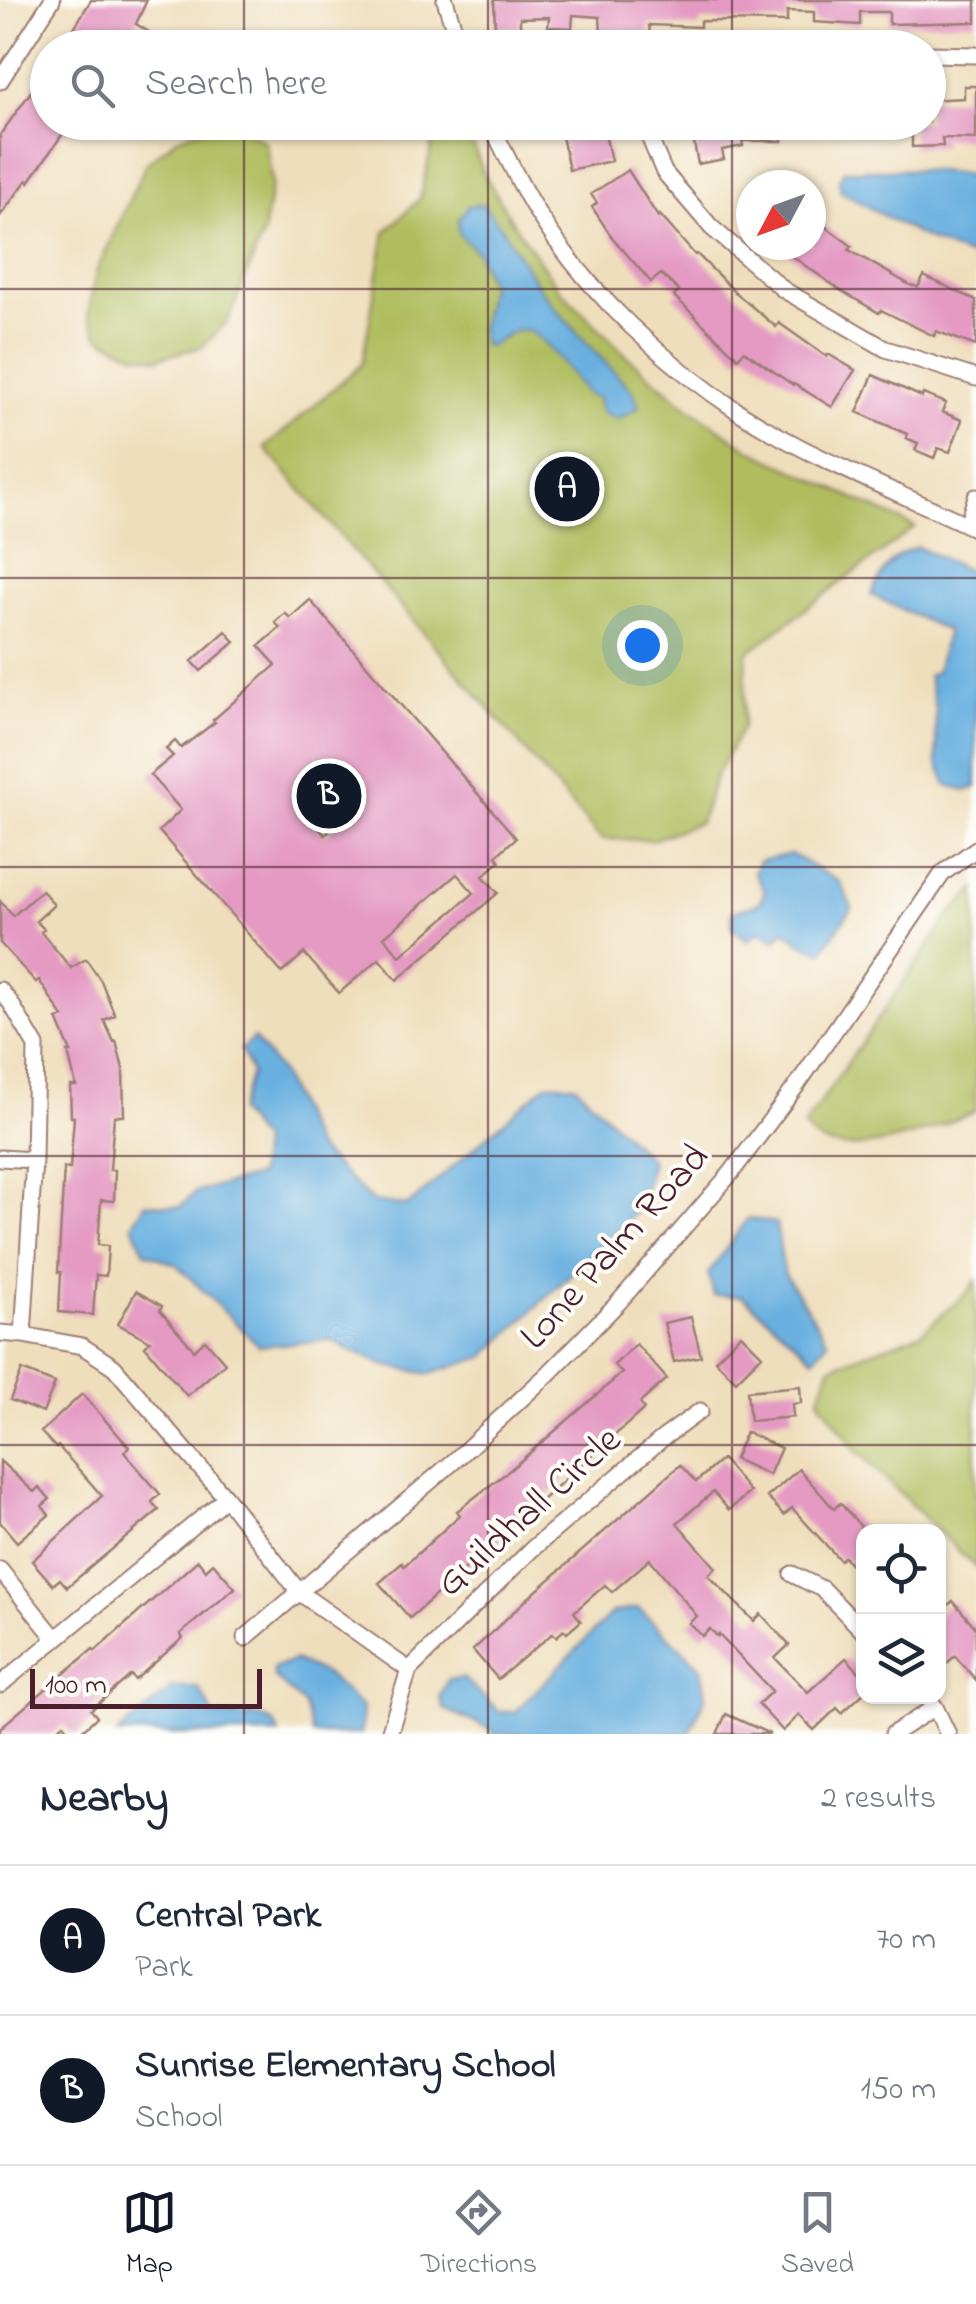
<!DOCTYPE html>
<style>
:root{--surface:#fff;--page:#f6f6f7;--text:#1f2937;--muted:#747a83;--line:#e0e1e3;--accent:#111827}
body{margin:0;font-family:"Indie Flower",sans-serif;background:var(--page);color:var(--text)}
.controls{position:absolute;right:30px;bottom:30px;display:grid;overflow:hidden;border-radius:20px;box-shadow:0 2px 8px #0004}
.controls button{width:90px;height:90px;display:grid;place-items:center;padding:0;border:0;border-bottom:2px solid var(--line);background:var(--surface);color:var(--text);font:50px sans-serif}
.compass{position:absolute;left:736px;top:170px;width:90px;height:90px;border-radius:50%;background:var(--surface);box-shadow:0 2px 8px #0004;rotate:229deg}
.scale{position:absolute;left:30px;bottom:25px;width:232px;box-sizing:border-box;padding-left:10px;border:5px solid #4a1f2b;border-top:0;font-size:28px;line-height:35px;white-space:nowrap;color:#4a1f2b;-webkit-text-stroke:8px #fdfcf7;paint-order:stroke}
.you{position:absolute;left:642px;top:645px;width:35px;height:35px;margin:-25px;border:8px solid #fff;border-radius:50%;background:#1a73e8;box-shadow:0 0 0 15px #1a73e833}
.badge{display:grid;place-items:center;width:65px;height:65px;border-radius:50%;background:var(--accent);color:#fff;font-size:32px;font-weight:700}
.pin{position:absolute;translate:-50% -50%;border:5px solid #fff;box-shadow:0 2px 10px #0006}
.list{margin:0;padding:0;list-style:none}
h2{display:flex;justify-content:space-between;align-items:center;height:130px;margin:0;padding:0 40px;font-size:42px}
h2 small{font-size:32px;font-weight:400;color:var(--muted)}
.list li{display:grid;grid-template-columns:65px 1fr auto;gap:30px;align-items:center;box-sizing:border-box;height:150px;padding:0 40px;border-top:2px solid var(--line)}
.list b{display:block;font-size:38px;white-space:nowrap}
.list p{margin:0;font-size:32px;white-space:nowrap;color:var(--muted)}
.list em{font-size:32px;font-style:normal;color:var(--muted)}
.icon{flex:none;width:55px;height:55px;fill:none;stroke:currentColor;stroke-width:2;stroke-linecap:round;stroke-linejoin:round}
.map{position:relative;flex:none;width:976px;height:1734px;overflow:hidden}
.search{position:absolute;background:var(--surface);box-shadow:0 2px 8px #0004;left:30px;right:30px;top:30px;height:110px;display:flex;align-items:center;gap:25px;box-sizing:border-box;padding:0 35px;border-radius:55px;color:var(--muted);font-size:38px}
.sheet{height:430px;background:var(--surface)}
nav{display:flex;justify-content:space-around;align-items:center;box-sizing:border-box;height:140px;border-top:2px solid var(--line);background:var(--surface);font-size:28px;color:var(--muted)}
nav a{display:grid;justify-items:center;gap:5px}
nav .on{color:var(--accent)}
.map>svg:first-child{display:block}
</style>
<div class="map">
<svg width="976" height="1734" viewBox="0 0 976 1734">
<rect width="100%" height="100%" fill="#fdfcf7"/>
<filter id="ink" filterUnits="userSpaceOnUse"><feTurbulence type="fractalNoise" baseFrequency=".01" numOctaves="2"/><feDisplacementMap in="SourceGraphic" scale="20" xChannelSelector="R" yChannelSelector="G"/><feConvolveMatrix kernelMatrix="1 2 1 2 8 2 1 2 1" color-interpolation-filters="sRGB"/></filter>
<filter id="wash" filterUnits="userSpaceOnUse"><feTurbulence type="fractalNoise" baseFrequency=".0048" numOctaves="4" result="noise"/><feDisplacementMap in="SourceGraphic" scale="40" xChannelSelector="R" yChannelSelector="G"/><feGaussianBlur stdDeviation="2.25" result="paint"/><feColorMatrix in="noise" values="0 0 0 0 0 0 0 0 0 0 0 0 0 0 0 0 0 1.4 0 .05"/><feComposite in="paint" operator="in"/></filter>
<g filter="url(#wash)">
<rect width="100%" height="100%" fill="#efdebc"/>
<path fill="#b0bd5f" stroke="#7d6e45" stroke-width="2.5" d="M217,123L240,126L266,143L272,182L263,234L228,321L202,347L158,358L134,354L99,337L88,315L96,272L146,164L177,138Z
M437,123H464L485,176L513,223L560,290L629,358L689,408L751,450L915,527L747,653L743,727L716,775L700,822L652,840L601,839L265,448L362,364L385,232L420,199Z
M976,889V1111C940,1127 829,1173 804,1126L952,912Z
M976,1280V1568L857,1451L819,1399L830,1367L921,1333L969,1291Z"/>
<path fill="#69b0e0" stroke="#5a6886" stroke-width="2.5" d="M844,170C887,171 934,166 976,177V258C928,245 884,215 841,191L839,180Z
M482,204C506,229 519,259 539,287C567,325 600,357 633,391L639,407L618,419L601,412L598,398L587,394C575,380 542,332 525,330C512,329 499,340 489,347L482,344L480,330L490,284L477,252L459,234L458,220L468,206Z
M917,547L976,574V787L965,791L947,785L937,762L935,707L928,676L936,671L947,631L871,595C882,571 891,555 917,547Z
M791,854L840,882L852,908L822,952L805,945L784,930L776,940L759,931L748,940L732,928V912L759,903L765,891L754,872L759,861Z
M254,1038L280,1072L315,1147L373,1202L408,1206L547,1084H574L651,1160L641,1207L484,1357L430,1374L383,1365L331,1340L259,1346L177,1265L145,1252L132,1224L146,1203L180,1207L196,1192L258,1176L261,1141L238,1112L251,1073L241,1049Z
M748,1218L776,1223L784,1273L828,1341L814,1358L742,1296L714,1295L708,1274Z
M638,1608L701,1667L706,1695L689,1734H494L490,1729L444,1709L440,1696L448,1680L463,1678L500,1712H515L612,1613Z
M294,1660L327,1675L362,1707L361,1734H312L304,1705L274,1677L273,1669Z
M173,1688H199L214,1716H259L274,1723L279,1734H117Z"/>
<g id="blocks">
<path fill="#e49ac3" fill-rule="evenodd" d="M91,0H147L136,24L149,32L140,48H62L76,29L74,28Z
M494,0H976V22L889,24V12H860V25L814,22V12L787,11V22L700,21V27L649,25L650,34L601,35L600,17L573,15L572,28L548,27L549,17L520,18V28H495Z
M48,68V122H71L29,182L27,180L0,216V135Z
M964,86H976V139L942,138L943,146L912,147V122H928V100L964,98Z
M559,122H631V128L605,134L611,161L569,170Z
M690,122H782V141H742L743,146L722,150L724,159L698,164Z
M628,170L658,217L660,215L695,255L697,254L736,293L776,327L779,323L827,357L828,354L855,370L832,407L794,384L793,385L744,351L738,358L674,296L679,291L661,274L651,282L611,236L592,207L597,203L591,194Z
M811,216L852,246L849,250L910,285L918,287L924,276L976,300V346L936,331L934,336L881,310L879,313L840,290L776,245H811Z
M873,375L922,397L923,394L946,403L942,412L962,420L950,452L938,448L934,458L915,450L918,443L906,438L907,434L857,412Z
M310,600L516,838L496,856L500,861L483,876L498,893L397,980L379,959L339,993L304,953L282,973L159,831L181,810L150,775L173,756L166,749L175,741L181,748L215,722L213,720L276,665L259,646L280,628L275,622L285,613L290,618ZM343,777L364,801L325,835L304,811ZM457,874L474,893L400,956L384,937Z
M226,631L235,642L201,671L192,661Z
M42,890L54,905L36,921L44,929L41,932L71,968L86,959L101,981L115,1015L104,1020L114,1042L116,1041L123,1069L124,1116H114L110,1170H115L114,1201L101,1200L98,1245L108,1246L106,1276L96,1275L93,1315L59,1312L61,1272H58L64,1168L70,1169L74,1117H71L70,1086H76L68,1052H71L57,1019L63,1017L39,980L36,982L0,943V901L13,916Z
M136,1291L162,1306L160,1310L194,1350L205,1340L225,1363L187,1396L145,1346L150,1341L118,1324Z
M691,1317L701,1356L674,1362L664,1323Z
M741,1334L762,1355L736,1381L715,1360Z
M636,1344L667,1379L640,1403L644,1409L410,1618L379,1583L402,1563L404,1566L460,1515L457,1511L510,1470L622,1373L614,1365Z
M22,1370L55,1383L43,1413L10,1400Z
M800,1386L801,1403L792,1404L793,1417L750,1421L747,1391Z
M82,1394L129,1447L124,1452L160,1494L152,1502L159,1510L67,1587L60,1579L53,1585L32,1561L102,1496L58,1446L56,1448L41,1432Z
M746,1432L781,1448L769,1475L734,1459Z
M722,1459L750,1492L729,1510L713,1492L677,1523L716,1568L708,1575L754,1621L761,1614L789,1645L775,1658L808,1692L846,1658L864,1677V1693L842,1713L837,1708L814,1730L799,1715L783,1731L758,1704L772,1691L719,1635L718,1637L710,1629L702,1636L689,1623L697,1616L650,1559L612,1592L605,1585L574,1612L581,1621L567,1633L564,1630L556,1637L553,1633L498,1679L473,1650L525,1601L680,1465L696,1482Z
M0,1461L34,1492L39,1487L50,1499L42,1506L49,1515L17,1542L0,1522Z
M799,1469L834,1509L840,1503L864,1530V1578L844,1557L840,1560L792,1508L784,1515L767,1497Z
M198,1560L206,1570L213,1563L235,1588L180,1634L183,1638L135,1680L131,1675L91,1710L97,1717L78,1734H73L64,1724L52,1734H0V1728L93,1649L95,1651Z
M953,1601L976,1628V1680L955,1656L946,1664L938,1655V1613Z
M726,1714L770,1734H717Z"/>
</g>
</g>
<g filter="url(#ink)">
<use href="#blocks" fill-opacity="0" stroke="#9c7e74" stroke-width="2.5"/>
<g fill="none" stroke-linecap="round" stroke-linejoin="round">
<defs>
<path id="street" d="M445,0L460,48
M928,54L976,55
M0,81L52,0
M490,122C505,154 521,187 540,217C591,296 664,363 742,414C814,460 899,492 976,529
M650,122V139L664,172L711,227L784,290L886,349L976,378
M967,525L976,497
M0,990L10,1002L36,1046L34,1160L23,1335
M0,1158L34,1160
M0,1333L23,1335L82,1346L114,1367L226,1498L300,1593L409,1670
M0,1570L55,1638
M792,1574L822,1589L864,1632
M245,1638L453,1462L547,1375L618,1303L731,1173L797,1085L943,873L976,849
M0,1685L226,1498
M926,1696L935,1707L948,1734
M389,1734L409,1670L532,1549L663,1438L700,1411
M893,1734L935,1707"/>
</defs>
<use href="#street" stroke="#9c7e74" stroke-width="19"/>
<use href="#street" stroke="#fff" stroke-width="15"/>
</g>
</g>
<path fill="none" stroke="#4a1f2b" stroke-width="2.5" stroke-opacity="0.55" d="M244,0V48M488,0V48M732,0V48M244,122V1734M488,122V1734M732,122V1734M0,289H976M0,578H976M0,867H976M0,1156H976M0,1445H976"/>
<g text-anchor="middle" dominant-baseline="central" stroke-width="8" stroke-linejoin="round" paint-order="stroke">
<g font-size="40" fill="#4a1f2b" stroke="#fdfcf7">
<text transform="translate(616 1248) rotate(-48)">Lone Palm Road</text>
<text transform="translate(530 1513) rotate(-42)">Guildhall Circle</text>
</g>
</g>
</svg>
<div class="controls">
<button><svg class="icon" aria-label="locate" viewBox="0 0 24 24"><circle cx="12" cy="12" r="6"/><path d="M12 2v4M12 18v4M2 12h4M18 12h4"/></svg></button>
<button><svg class="icon" aria-label="layers" viewBox="0 0 24 24"><path d="M12 4l9 5-9 5-9-5zM3 14l9 5 9-5"/></svg></button>
</div>
<svg class="compass" viewBox="-18 -18 36 36"><path d="M0-13l5 13h-10z" fill="#e53935"/><path d="M0 13l5-13h-10z" fill="#747a83"/></svg>
<div class="scale">100 m</div>
<div class="you"></div>
<div class="pin badge" style="left:567px;top:489px">A</div>
<div class="pin badge" style="left:329px;top:796px">B</div>
<div class="search"><svg class="icon" aria-label="search" viewBox="0 0 24 24"><circle cx="10" cy="10" r="6"/><path d="M15 15l6 6"/></svg>Search here</div>
</div>
<section class="sheet">
<h2>Nearby<small>2 results</small></h2>
<ul class="list">
<li><span class="badge">A</span><div><b>Central Park</b><p>Park</p></div><em>70 m</em></li>
<li><span class="badge">B</span><div><b>Sunrise Elementary School</b><p>School</p></div><em>150 m</em></li>
</ul>
</section>
<nav>
<a class="on"><svg class="icon" aria-label="map" viewBox="0 0 24 24"><path d="M3 6l6-2 6 2 6-2v14l-6 2-6-2-6 2zM9 4v14M15 6v14"/></svg>Map</a>
<a><svg class="icon" aria-label="directions" viewBox="0 0 24 24"><path d="M12 3l9 9-9 9-9-9zM9 14v-3h6M13 9l2 2-2 2"/></svg>Directions</a>
<a><svg class="icon" aria-label="saved" viewBox="0 0 24 24"><path d="M7 4h10v16l-5-4-5 4z"/></svg>Saved</a>
</nav>
